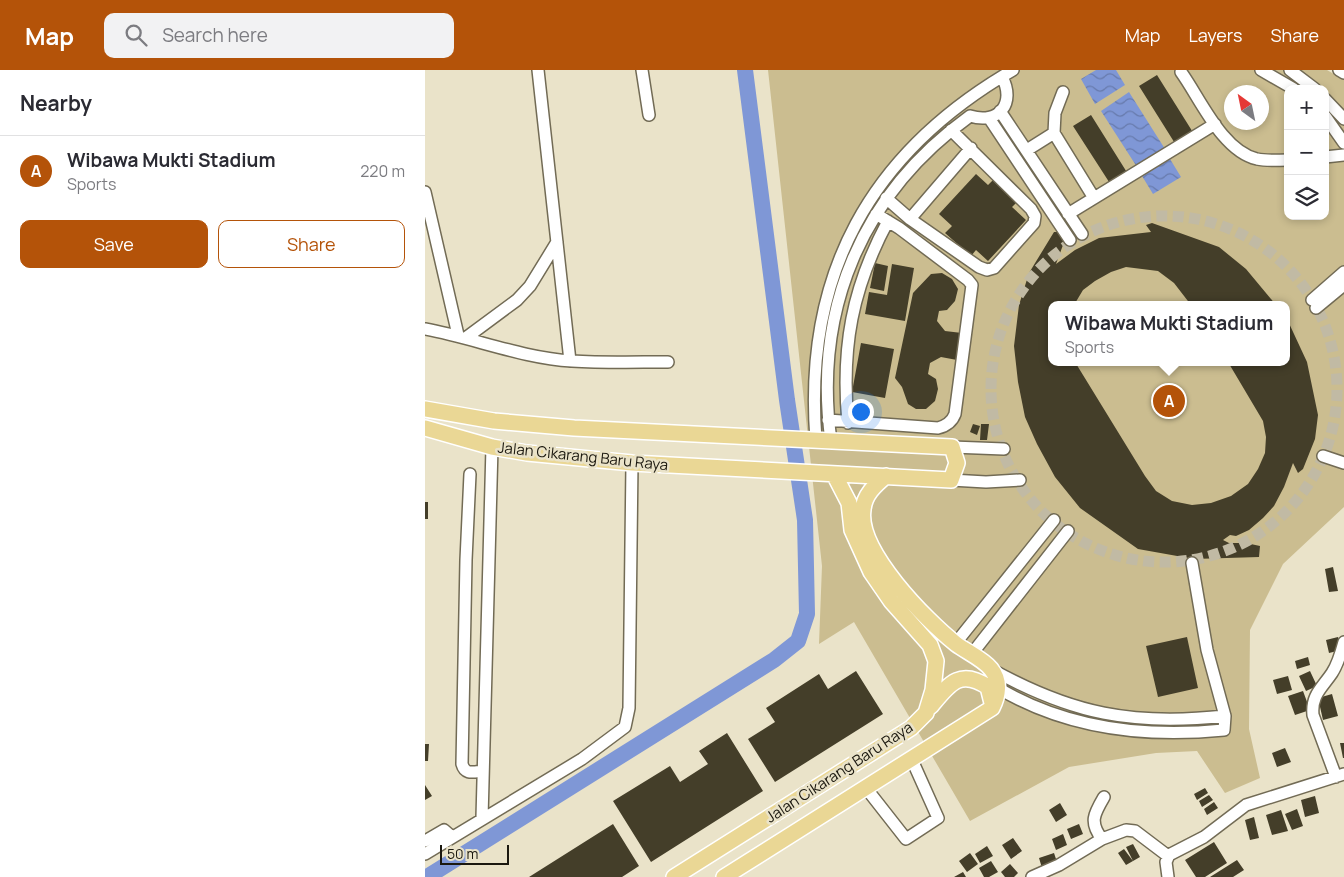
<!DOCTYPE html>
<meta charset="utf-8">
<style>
:root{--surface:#fff;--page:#f2f2f3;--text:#2b2b33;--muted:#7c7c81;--line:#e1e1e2;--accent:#b45309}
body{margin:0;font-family:Manrope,sans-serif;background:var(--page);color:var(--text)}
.controls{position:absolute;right:15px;top:15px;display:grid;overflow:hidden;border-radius:10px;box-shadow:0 2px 8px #0003}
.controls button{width:45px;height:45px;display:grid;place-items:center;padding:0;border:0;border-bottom:1px solid var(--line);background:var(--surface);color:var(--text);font:25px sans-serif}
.compass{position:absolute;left:799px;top:15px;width:45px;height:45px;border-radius:50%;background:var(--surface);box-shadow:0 2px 8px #0003;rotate:327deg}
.scale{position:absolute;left:15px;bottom:12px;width:69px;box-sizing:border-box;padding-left:5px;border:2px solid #1b180f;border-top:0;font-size:14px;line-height:18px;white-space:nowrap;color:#1b180f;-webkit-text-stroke:4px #eae3c9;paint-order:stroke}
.you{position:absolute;left:435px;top:341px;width:18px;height:18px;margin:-12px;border:4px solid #fff;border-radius:50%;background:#1a73e8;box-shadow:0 0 0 8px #1a73e833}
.badge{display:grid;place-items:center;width:32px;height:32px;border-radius:50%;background:var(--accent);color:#fff;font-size:16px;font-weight:700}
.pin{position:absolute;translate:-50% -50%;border:2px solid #fff;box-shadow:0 1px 5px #0006}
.popup{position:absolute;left:623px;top:231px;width:242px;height:65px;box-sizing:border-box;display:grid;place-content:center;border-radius:10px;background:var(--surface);filter:drop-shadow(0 1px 4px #0005);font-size:16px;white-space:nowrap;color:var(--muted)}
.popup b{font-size:19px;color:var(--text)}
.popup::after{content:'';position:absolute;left:50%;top:100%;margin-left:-10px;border:10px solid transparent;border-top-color:var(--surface)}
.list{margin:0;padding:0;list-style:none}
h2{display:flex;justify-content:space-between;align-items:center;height:65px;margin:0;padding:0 20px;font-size:21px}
h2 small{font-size:16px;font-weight:400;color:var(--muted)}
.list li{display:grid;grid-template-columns:32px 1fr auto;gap:15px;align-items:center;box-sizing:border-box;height:70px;padding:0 20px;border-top:1px solid var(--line)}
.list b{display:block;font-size:19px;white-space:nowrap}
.list p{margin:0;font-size:16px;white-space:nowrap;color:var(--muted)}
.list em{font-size:16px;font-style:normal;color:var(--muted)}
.actions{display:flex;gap:10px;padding:15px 20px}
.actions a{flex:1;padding:11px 0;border:1px solid var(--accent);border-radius:10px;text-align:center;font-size:18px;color:var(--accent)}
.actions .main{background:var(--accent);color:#fff}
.icon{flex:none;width:28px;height:28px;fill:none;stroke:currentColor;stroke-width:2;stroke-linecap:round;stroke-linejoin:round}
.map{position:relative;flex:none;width:919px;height:807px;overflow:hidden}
header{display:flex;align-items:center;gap:30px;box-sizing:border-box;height:70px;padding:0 25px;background:var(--accent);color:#fff}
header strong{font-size:24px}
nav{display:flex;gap:28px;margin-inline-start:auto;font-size:18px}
.search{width:350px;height:45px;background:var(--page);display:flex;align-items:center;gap:12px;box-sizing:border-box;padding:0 18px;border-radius:10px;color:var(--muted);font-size:19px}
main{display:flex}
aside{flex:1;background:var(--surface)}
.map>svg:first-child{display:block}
</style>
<header>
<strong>Map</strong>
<div class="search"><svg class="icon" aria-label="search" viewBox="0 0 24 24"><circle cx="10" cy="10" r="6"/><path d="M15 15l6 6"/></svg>Search here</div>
<nav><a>Map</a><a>Layers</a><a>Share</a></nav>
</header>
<main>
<aside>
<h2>Nearby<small></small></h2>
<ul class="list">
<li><span class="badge">A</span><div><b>Wibawa Mukti Stadium</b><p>Sports</p></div><em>220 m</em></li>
</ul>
<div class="actions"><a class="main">Save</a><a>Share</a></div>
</aside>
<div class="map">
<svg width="919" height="807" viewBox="0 0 919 807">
<defs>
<pattern id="water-waves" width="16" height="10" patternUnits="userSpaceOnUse" patternTransform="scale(1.25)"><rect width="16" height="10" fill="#7f97d6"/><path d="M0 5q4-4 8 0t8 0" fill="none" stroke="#677aac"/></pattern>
</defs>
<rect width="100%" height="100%" fill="#eae3c9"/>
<path fill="#cbbd90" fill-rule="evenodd" d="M343,0H902L919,10V437L858,494L825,560L824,659L835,708L800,723L772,681L731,683L644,697L545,751L429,552L394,574L397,496ZM863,19H900V146H863ZM806,22H836V52H806ZM626,235H862V292H626Z"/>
<path fill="url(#water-waves)" d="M671,0H691L700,15L670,34L656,9Z
M704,22L740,79L712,97L676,41Z
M745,89L756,107L728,124L717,106Z"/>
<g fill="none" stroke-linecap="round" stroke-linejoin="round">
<path stroke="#7f97d6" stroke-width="16" d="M2,807L349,590L373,571L382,544L380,450L362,330L320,0"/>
</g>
<path fill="#443e29" d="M732,5L769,64L751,75L714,16Z
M666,45L703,104L686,115L648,56Z
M551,104L563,115L568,110L592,132L587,137L601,150L563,191L551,180L546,186L520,163L527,156L514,144Z
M727,153L794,177L821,199L851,235H766L749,213L733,201L701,197L686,202L670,211L658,220L649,235H626V292H650L720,406L731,421L747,431L767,435L786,433L806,426L823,414L833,399L840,383L841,367L838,351L803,292H862V249L882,292L893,345L890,369L878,399L873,403L868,393L859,417L849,436L838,448L824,460L811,466L805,465L798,470L804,473H821L835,476L834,487L769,489L713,479L655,438L630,407L612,374L600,347L593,312L589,276L594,235L604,203L629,162H639L638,175L631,194L650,180L674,168L726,162L721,155Z
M450,193L463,196L459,221L445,218Z
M467,194L489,198L480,251L440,244L444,222L462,225Z
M517,203L527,209L533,219L530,231L522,240L514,241L512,251L520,261L537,263L532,290L516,287L505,293L503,304L511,309L513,319L510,331L501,339H491L483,334L477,317L470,308L488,223L506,204Z
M436,273L469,279L460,328L427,322Z
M548,354L555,356L552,365L545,362Z
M556,354H564L562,370H555Z
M0,432H3V449H0Z
M908,497L913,521L904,522L900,499Z
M762,567L773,618L733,627L721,576Z
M913,567L916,580L904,583L901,570Z
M883,587L885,595L872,599L870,591Z
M431,601L458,644L350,712L323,669L350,652L341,638L394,604L403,619Z
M885,601L892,616L881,621L874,606Z
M863,606L867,620L852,624L848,610Z
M878,621L885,640L870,645L863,626Z
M907,624L913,646L898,650L893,628Z
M302,663L338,721L226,792L188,731L245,696L255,712L283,694L274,681Z
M915,673H919V688H918Z
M0,674H4L3,691H0Z
M860,678L866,692L852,697L847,683Z
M0,715L7,726L0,730Z
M780,718L783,723L772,730L769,724Z
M784,725L788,730L777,737L774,731Z
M890,726L894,743L880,747L876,730Z
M789,732L793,738L782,745L779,739Z
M635,733L642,745L631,752L624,740Z
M872,739L878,756L867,760L860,744Z
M856,740L863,761L847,765L841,745Z
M829,747L834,768L825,770L820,750Z
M188,754L214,796L197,807H104Z
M654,754L658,764L646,769L642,759Z
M638,764L642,775L631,780L627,769Z
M588,768L597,781L586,789L577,775Z
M789,772L802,793L780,807H771L760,790Z
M708,774L715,787L708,791L701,777Z
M562,776L568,786L555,793L550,784Z
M699,779L708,791L701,795L693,783Z
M545,783L553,794L542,802L534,791Z
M629,783L632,792L617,798L614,788Z
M812,790L819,800L808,807H785Z
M566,791L573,802L564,807H559L554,798Z
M585,794L593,803L589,807H580L576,802Z
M538,802L541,807H529Z"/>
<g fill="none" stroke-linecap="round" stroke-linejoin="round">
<path stroke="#c1baa4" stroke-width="11" stroke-dasharray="11 5.5" stroke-linecap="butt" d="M566 319a173 173 0 1 1 346 0a173 173 0 1 1-346 0Z"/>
<defs>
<path id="minor" d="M113,0L145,291
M217,0L224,45
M836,0L869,19
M865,0L890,19
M914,0L919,3
M756,2C775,28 797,81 832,89C842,91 852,90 863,90
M638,22L630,43L629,63L669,128
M900,29L919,49
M575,41L657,164
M545,46C574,55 591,33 577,7
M900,46L919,73
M564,48L645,170
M602,80L629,63
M900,87L919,85
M0,122L33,265
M461,128L485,149L554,197L562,200L569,198L609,153L610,146L606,139L526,60
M643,144L790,54
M485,149L546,78
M887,230L919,202
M891,238L919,215
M0,259C49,268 97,288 147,291C178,293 211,292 243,292
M42,267L92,230L105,216L132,172
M403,350L513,358C521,356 527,352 530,344L547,215L543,210L474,158L451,144
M423,353C416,278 427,218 463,151
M391,370C378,204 445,83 588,0
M406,371C388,239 437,124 545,46
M527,377L579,379
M898,386L919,393
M45,404L41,490L37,694C40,705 48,702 58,701
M526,410L561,412L595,410
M530,574L629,450
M546,585L643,461
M566,599C647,644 708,656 800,646
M573,618C642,659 720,668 799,660L800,646L782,580L767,493
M911,707L888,645C886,625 897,618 907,603C913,594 916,583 919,572
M441,718L481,769L513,748L487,690
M57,748L67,377
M677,769C664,752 669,744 679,727
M0,771L19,760L27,767
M0,784L157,689L200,657L204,638L207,393
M607,807L634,795L677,769L701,760L710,761L743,786
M743,807L741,792L744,785L779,767L821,735L919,704"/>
<path id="major" d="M0,339L69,351L149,358L527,377L532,393L526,410L207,393L102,383L67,377L0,358
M506,636C524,614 535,598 563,617L567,633
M249,807L486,658L501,643L508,620L511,591L505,575L466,531L446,502L427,460L424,433L409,404
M299,807L567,638C573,626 576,611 566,599C558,589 542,582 531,574C501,550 432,481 438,440C439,425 450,415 461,406"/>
</defs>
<use href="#minor" stroke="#726b55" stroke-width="14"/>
<use href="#major" stroke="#fff" stroke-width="18"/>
<use href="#minor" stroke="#fff" stroke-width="11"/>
<use href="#major" stroke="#ead795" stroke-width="15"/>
</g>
<g text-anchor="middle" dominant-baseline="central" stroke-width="5" stroke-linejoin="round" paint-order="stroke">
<g font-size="15" fill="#1b180f" stroke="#eae3c9">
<text transform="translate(158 386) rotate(6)">Jalan Cikarang Baru Raya</text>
<text transform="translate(414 702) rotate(-33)">Jalan Cikarang Baru Raya</text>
</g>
</g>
</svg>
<div class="controls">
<button>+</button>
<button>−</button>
<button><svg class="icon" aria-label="layers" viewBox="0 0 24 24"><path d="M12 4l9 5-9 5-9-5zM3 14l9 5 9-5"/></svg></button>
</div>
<svg class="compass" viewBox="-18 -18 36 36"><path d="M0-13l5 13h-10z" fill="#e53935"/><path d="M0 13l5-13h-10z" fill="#7c7c81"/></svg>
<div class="scale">50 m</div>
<div class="you"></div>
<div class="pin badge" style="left:744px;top:331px">A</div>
<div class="popup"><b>Wibawa Mukti Stadium</b>Sports</div>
</div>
</main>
